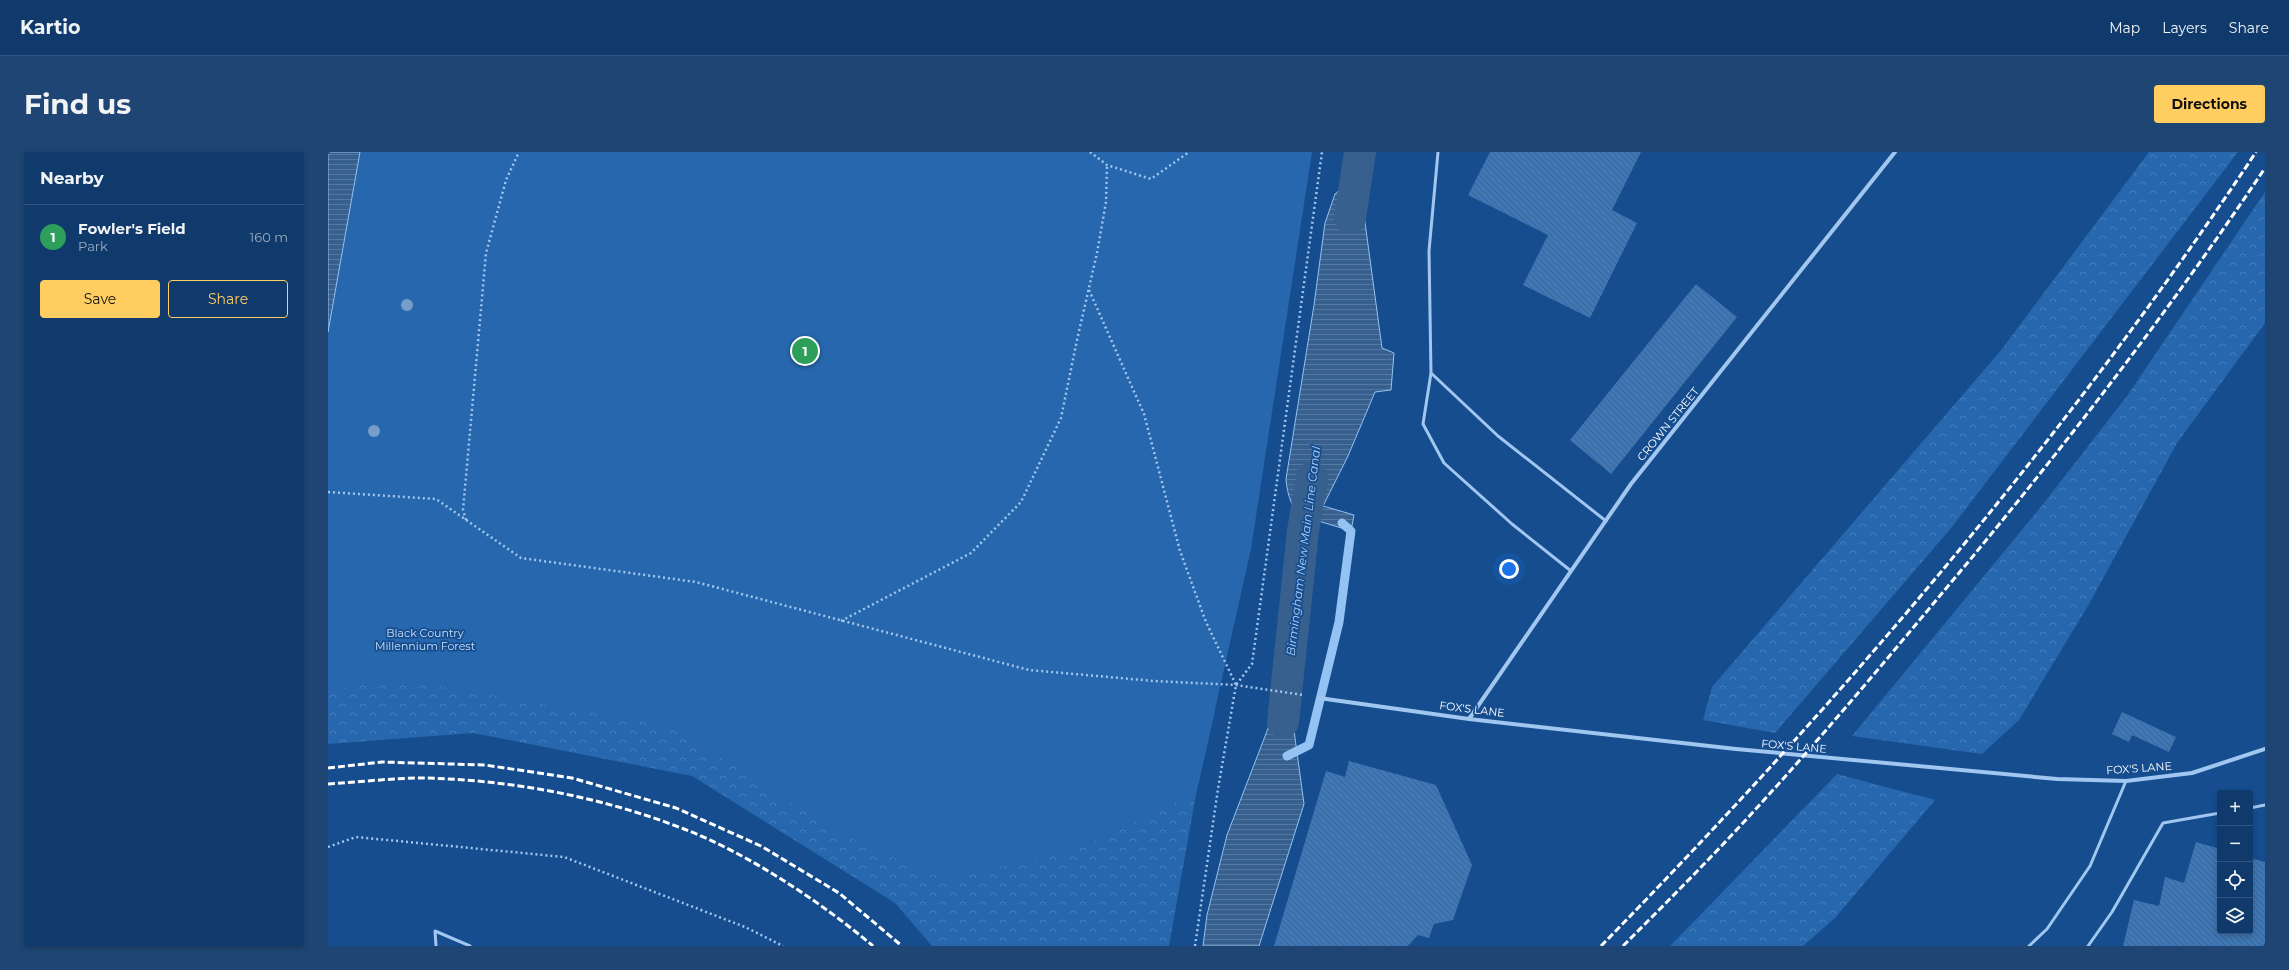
<!DOCTYPE html>
<meta charset="utf-8">
<style>
:root{--surface:#103a6b;--page:#1e4573;--text:#f1f3f6;--muted:#9cadc1;--line:#30547e;--accent:#ffcd60}
body{margin:0;font-family:Montserrat,sans-serif;background:var(--page);color:var(--text)}
.controls{position:absolute;right:12px;bottom:12px;display:grid;overflow:hidden;border-radius:4px;box-shadow:0 2px 6px #0003}
.controls button{width:36px;height:36px;display:grid;place-items:center;padding:0;border:0;border-bottom:1px solid var(--line);background:var(--surface);color:var(--text);font:20px sans-serif}
.you{position:absolute;left:1181px;top:417px;width:14px;height:14px;margin:-10px;border:3px solid #fff;border-radius:50%;background:#1a73e8;box-shadow:0 0 0 6px #1a73e833}
.badge{display:grid;place-items:center;width:26px;height:26px;border-radius:50%;background:var(--accent);color:#fff;font-size:13px;font-weight:700}
.pin{position:absolute;translate:-50% -50%;border:2px solid #fff;box-shadow:0 1px 4px #0006}
.list{margin:0;padding:0;list-style:none}
h2{display:flex;justify-content:space-between;align-items:center;height:52px;margin:0;padding:0 16px;font-size:17px}
h2 small{font-size:13px;font-weight:400;color:var(--muted)}
.list li{display:grid;grid-template-columns:26px 1fr auto;gap:12px;align-items:center;box-sizing:border-box;height:64px;padding:0 16px;border-top:1px solid var(--line)}
.list b{display:block;font-size:15px;white-space:nowrap}
.list p{margin:0;font-size:13px;white-space:nowrap;color:var(--muted)}
.list em{font-size:13px;font-style:normal;color:var(--muted)}
.actions{display:flex;gap:8px;padding:12px 16px}
.actions a{flex:1;padding:9px 0;border:1px solid var(--accent);border-radius:4px;text-align:center;font-size:14px;color:var(--accent)}
.actions .main{background:var(--accent);color:#111}
.icon{flex:none;width:22px;height:22px;fill:none;stroke:currentColor;stroke-width:2;stroke-linecap:round;stroke-linejoin:round}
.map{position:relative;flex:none;width:1937px;height:794px;overflow:hidden;border-radius:4px}
header{display:flex;align-items:center;gap:24px;box-sizing:border-box;height:56px;padding:0 20px;background:var(--surface);border-bottom:1px solid var(--line)}
header strong{font-size:19px}
nav{display:flex;gap:22px;margin-inline-start:auto;font-size:14px}
.intro{display:flex;align-items:center;justify-content:space-between;box-sizing:border-box;height:96px;padding:0 24px}
h1{margin:0;font-size:28px}
.button{padding:10px 18px;border-radius:4px;background:var(--accent);color:#111;font-size:14px;font-weight:700}
main{display:flex;gap:24px;padding:0 24px}
aside{flex:1;background:var(--surface);border-radius:4px;box-shadow:0 2px 6px #0003}
.map>svg:first-child{display:block}
</style>
<header>
<strong>Kartio</strong>
<nav><a>Map</a><a>Layers</a><a>Share</a></nav>
</header>
<div class="intro"><h1>Find us</h1><a class="button">Directions</a></div>
<main>
<aside>
<h2>Nearby<small></small></h2>
<ul class="list">
<li><span class="badge" style="background:#2e9e5b">1</span><div><b>Fowler's Field</b><p>Park</p></div><em>160 m</em></li>
</ul>
<div class="actions"><a class="main">Save</a><a>Share</a></div>
</aside>
<div class="map">
<svg width="1937" height="794" viewBox="0 0 1937 794">
<defs>
<pattern id="forest-crowns" width="20" height="18" patternUnits="userSpaceOnUse"><rect width="20" height="18" fill="#2767ad"/><path d="M2 6a3 3 0 1 1 6 0M12 15a3 3 0 1 1 6 0" fill="none" stroke="#477eb9"/></pattern>
<pattern id="water-rules" width="6" height="5" patternUnits="userSpaceOnUse"><rect width="6" height="5" fill="#37608f"/><path d="M0 2.5h6" fill="none" stroke="#5578a0"/></pattern>
<pattern id="building-back-hatch" width="6" height="6" patternUnits="userSpaceOnUse"><rect width="6" height="6" fill="#3d77b7"/><path d="M-1 5l2 2M0 0l6 6M5-1l2 2" fill="none" stroke="#446282"/></pattern>
</defs>
<rect width="100%" height="100%" fill="#154d8f"/>
<path fill="url(#forest-crowns)" d="M1821,0H1910L1624,375L1447,581L1375,568L1384,535L1674,197Z
M1937,40V171L1849,291L1761,452L1691,568L1654,602L1524,584L1712,356L1799,244Z
M0,363L887,559L868,642L841,794H604L567,751L364,624L145,581L0,592Z
M1509,622L1607,648L1507,766L1475,794H1342Z"/>
<path fill="#2767ad" d="M0,0H984L923,397L868,642L749,697L617,728L506,679L345,575L70,527L0,538Z"/>
<path fill="url(#water-rules)" stroke="#93c2f3" d="M0,0H32L0,180Z
M1028,24L1036,63L1054,196L1066,201L1063,238L1047,240L1020,304L995,354L1026,363L1023,379L984,367L977,369C964,359 959,342 958,327L986,153L997,71L1007,42Z
M959,527L976,652L931,794H875L879,763L899,683Z"/>
<path fill="#154d8f" d="M957,526H961L964,550L949,546Z"/>
<g fill="none" stroke-linecap="round" stroke-linejoin="round">
<path stroke="#93c2f3" stroke-width="9" d="M959,604L981,593L1011,470L1023,379L1014,371"/>
<path stroke="#37608f" stroke-width="32" d="M1022,66L1032,0
M955,570L975,379L984,326"/>
</g>
<path fill="url(#building-back-hatch)" d="M1162,0H1313L1284,58L1309,71L1262,166L1195,133L1220,83L1140,43Z
M1368,132L1409,165L1283,322L1242,288Z
M1794,560L1848,585L1841,600L1804,583L1801,590L1784,582Z
M1021,609L1108,633L1144,713L1125,768L1106,772L1101,786L1090,783L1080,794H946L998,619L1017,625Z
M1868,690L1892,697V779H1922V706L1937,710V794H1795L1806,748L1831,754L1837,725L1856,731Z"/>
<g fill="none" stroke-linecap="round" stroke-linejoin="round">
<path stroke="#a1c6f0" stroke-width="2.5" stroke-dasharray="2 3" stroke-linecap="butt" d="M762,0L779,13L823,27L861,0
M761,138L816,262L852,399L878,470L908,533
M0,340L108,347L193,406L368,430L701,518L826,529L908,533L975,543
M138,368L135,358L158,101L178,28L191,0
M513,469L643,401L693,350L733,266L749,188L769,101L778,50L779,13
M0,695L28,685L236,705L417,775L455,794
M867,794L890,637L908,533L924,512L994,0"/>
<path stroke="#a1c6f0" stroke-width="3" d="M1110,0L1101,99L1103,221L1095,272L1116,311L1184,372L1243,419
M1103,221L1170,284L1278,369
M1922,656L1937,653
M108,794L107,779L142,794
M1701,794L1719,777L1762,714L1798,629
M1760,794L1784,760L1835,671L1892,661"/>
<path stroke="#a1c6f0" stroke-width="4" d="M991,546L1141,567L1408,597L1729,627L1798,629L1864,621L1937,597
M1141,567L1303,332L1567,0"/>
<path stroke="#fff" stroke-width="3" stroke-dasharray="7 3" stroke-linecap="butt" d="M0,616L54,610L157,613L244,626L348,656L433,694L511,741L574,794
M0,632C32,630 65,626 96,626C184,628 274,645 356,677C419,701 493,750 545,794
M1273,794C1513,549 1738,286 1928,0
M1295,794C1343,746 1391,698 1436,648C1507,570 1574,489 1641,409C1746,282 1846,152 1937,16"/>
</g>
<g fill="#779eca">
<circle cx="79" cy="153" r="6"/>
<circle cx="46" cy="279" r="6"/>
</g>
<g text-anchor="middle" dominant-baseline="central" stroke-width="3.5" stroke-linejoin="round" paint-order="stroke">
<g font-size="11" fill="#fff" stroke="#154d8f">
<text transform="translate(1340 272) rotate(-51)">CROWN STREET</text>
<text transform="translate(1144 557) rotate(7)">FOX'S LANE</text>
<text transform="translate(1466 594) rotate(5)">FOX'S LANE</text>
<text transform="translate(1811 616) rotate(-4)">FOX'S LANE</text>
</g>
<g font-size="11" fill="#c7e0fb" stroke="#154d8f">
<text x="97" y="481">Black Country<tspan x="97" dy="13">Millennium Forest</tspan></text>
</g>
<g font-size="12" font-style="italic" fill="#add0f7" stroke="#154d8f">
<text transform="translate(975 399) rotate(-83)">Birmingham New Main Line Canal</text>
</g>
</g>
</svg>
<div class="controls">
<button>+</button>
<button>−</button>
<button><svg class="icon" aria-label="locate" viewBox="0 0 24 24"><circle cx="12" cy="12" r="6"/><path d="M12 2v4M12 18v4M2 12h4M18 12h4"/></svg></button>
<button><svg class="icon" aria-label="layers" viewBox="0 0 24 24"><path d="M12 4l9 5-9 5-9-5zM3 14l9 5 9-5"/></svg></button>
</div>
<div class="you"></div>
<div class="pin badge" style="left:477px;top:199px;background:#2e9e5b">1</div>
</div>
</main>
